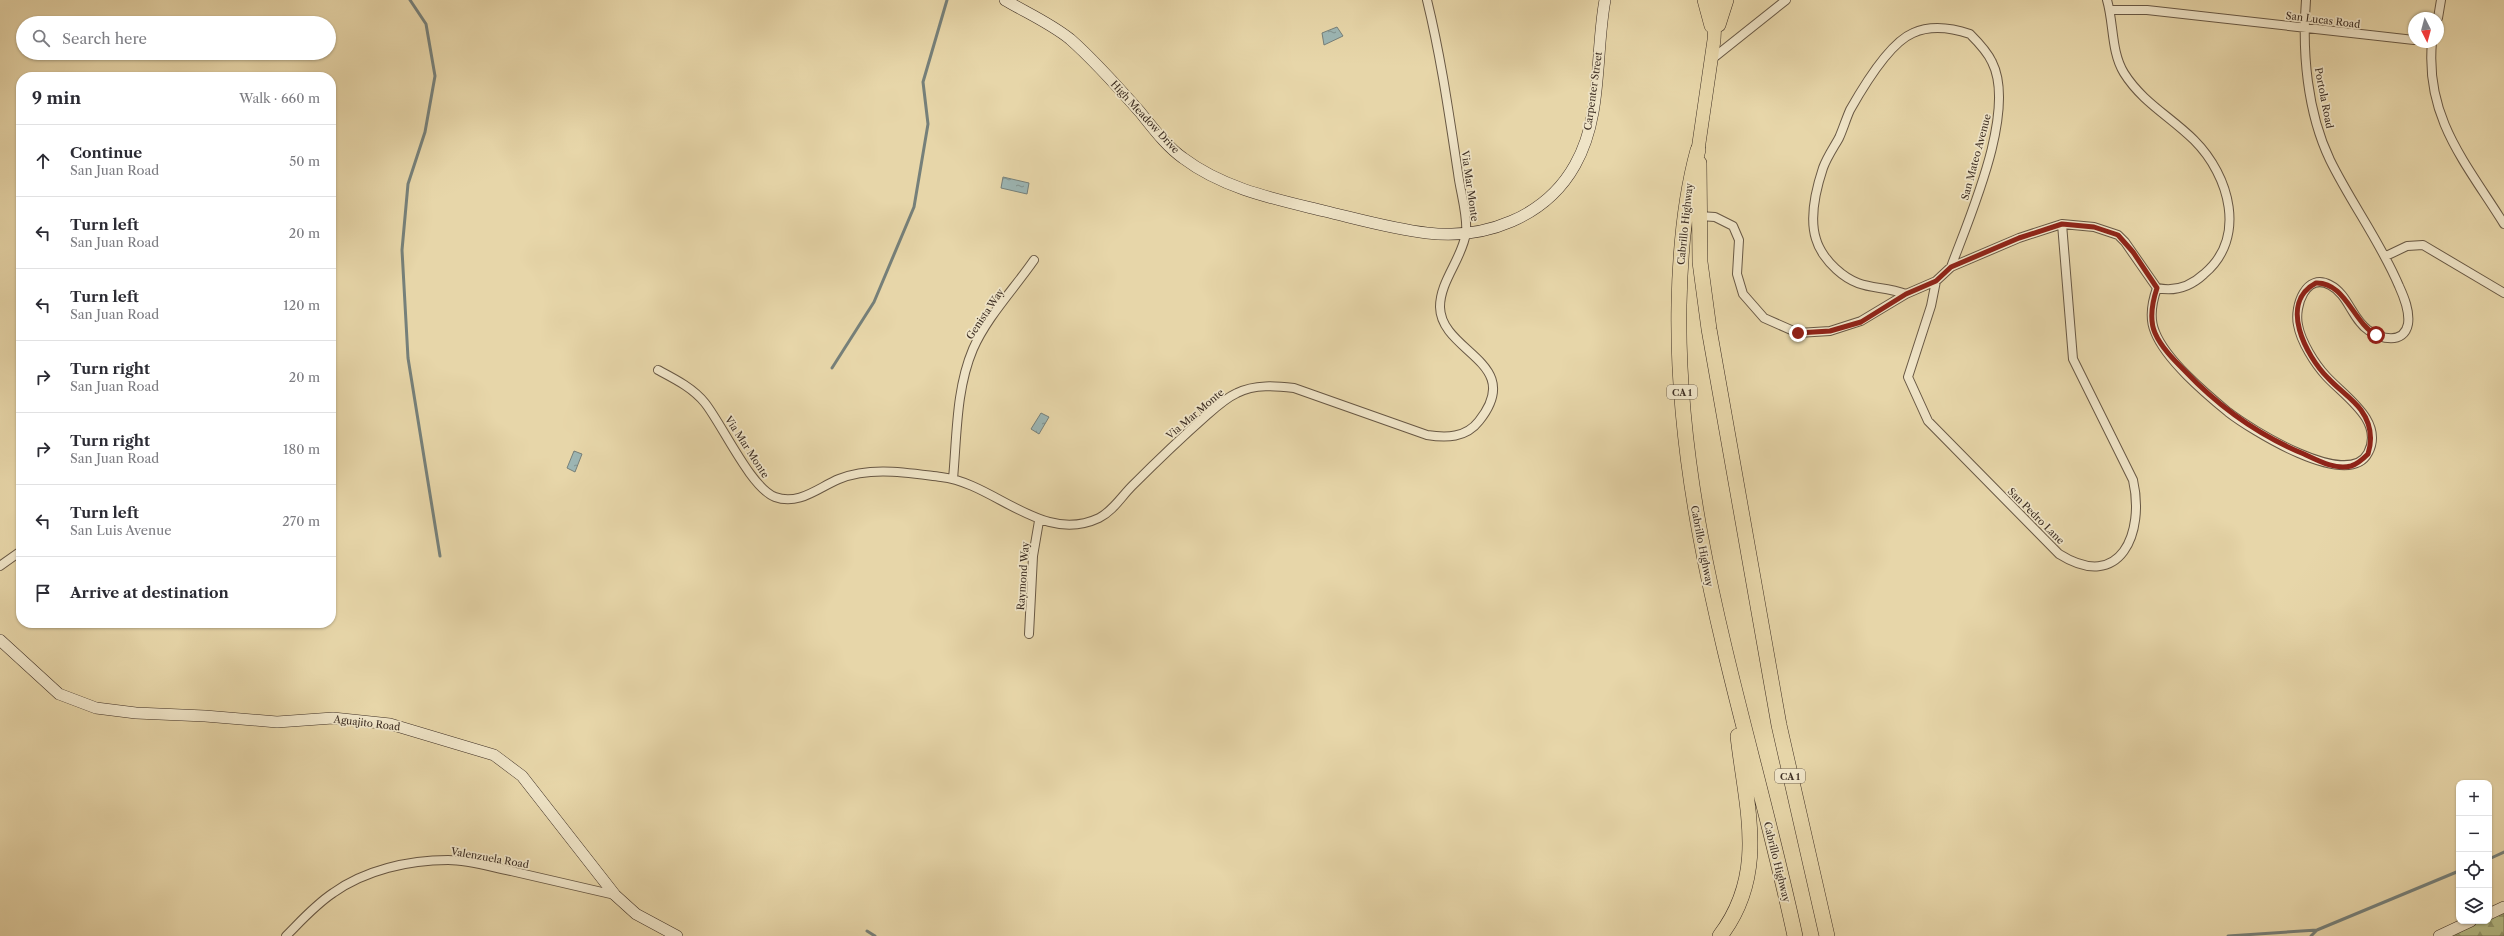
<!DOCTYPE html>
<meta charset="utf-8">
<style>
:root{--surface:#fff;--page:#f7f7f7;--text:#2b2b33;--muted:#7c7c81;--line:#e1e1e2}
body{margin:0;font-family:"Libre Caslon Text",serif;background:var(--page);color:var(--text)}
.controls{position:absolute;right:12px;bottom:12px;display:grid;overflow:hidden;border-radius:8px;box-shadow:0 1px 3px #0004}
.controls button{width:36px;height:36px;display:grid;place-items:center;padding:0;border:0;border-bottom:1px solid var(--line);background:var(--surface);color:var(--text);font:20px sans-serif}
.compass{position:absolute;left:2408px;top:12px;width:36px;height:36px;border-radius:50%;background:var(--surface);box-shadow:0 1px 3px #0004;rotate:174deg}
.stop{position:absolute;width:12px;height:12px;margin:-9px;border:3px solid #8f2418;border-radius:50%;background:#fff}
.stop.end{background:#8f2418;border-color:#fff;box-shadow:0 1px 4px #0008}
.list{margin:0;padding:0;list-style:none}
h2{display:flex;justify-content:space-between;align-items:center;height:52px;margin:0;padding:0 16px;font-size:17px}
h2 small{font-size:13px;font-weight:400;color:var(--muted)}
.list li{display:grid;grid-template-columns:26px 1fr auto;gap:12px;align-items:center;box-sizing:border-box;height:72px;padding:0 16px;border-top:1px solid var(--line)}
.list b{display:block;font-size:15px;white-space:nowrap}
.list p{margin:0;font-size:13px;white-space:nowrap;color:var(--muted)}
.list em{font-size:13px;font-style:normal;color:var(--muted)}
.icon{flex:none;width:22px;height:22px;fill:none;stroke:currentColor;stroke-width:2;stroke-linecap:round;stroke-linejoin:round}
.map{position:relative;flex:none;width:2504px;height:936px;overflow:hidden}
.search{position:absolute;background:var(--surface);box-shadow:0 1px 3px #0004;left:16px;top:16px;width:320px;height:44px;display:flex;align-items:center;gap:10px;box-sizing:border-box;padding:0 14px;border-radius:22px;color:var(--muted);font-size:15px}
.panel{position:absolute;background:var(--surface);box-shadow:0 1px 3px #0004;left:16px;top:72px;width:320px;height:556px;border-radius:16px}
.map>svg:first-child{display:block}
</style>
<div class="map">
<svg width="2504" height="936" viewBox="0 0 2504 936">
<defs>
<pattern id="forest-firs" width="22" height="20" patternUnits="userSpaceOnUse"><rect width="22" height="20" fill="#b6be88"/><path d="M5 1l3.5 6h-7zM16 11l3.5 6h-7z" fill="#959b6f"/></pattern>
<pattern id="water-ripples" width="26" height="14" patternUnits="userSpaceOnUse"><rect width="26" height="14" fill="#9cb6b4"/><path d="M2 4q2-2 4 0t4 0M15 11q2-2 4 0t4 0" fill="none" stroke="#809492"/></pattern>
</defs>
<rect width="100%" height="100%" fill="#e7d6a9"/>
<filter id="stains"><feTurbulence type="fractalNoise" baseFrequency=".005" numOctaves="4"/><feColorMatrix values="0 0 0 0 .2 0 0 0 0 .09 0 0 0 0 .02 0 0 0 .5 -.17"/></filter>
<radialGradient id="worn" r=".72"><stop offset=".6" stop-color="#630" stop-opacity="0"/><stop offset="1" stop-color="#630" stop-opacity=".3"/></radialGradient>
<path fill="url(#forest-firs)" stroke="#7a7656" d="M2504,907V936H2439L2471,921H2489V914Z"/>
<path fill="url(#water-ripples)" stroke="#76807a" d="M1337,27L1343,36L1324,45L1322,33Z
M1003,177L1029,183L1027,194L1001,188Z
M1041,413L1049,417L1039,434L1031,429Z
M574,451L582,454L575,472L567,468Z"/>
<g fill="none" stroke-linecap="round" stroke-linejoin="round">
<path stroke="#76807a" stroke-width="3" d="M410,0L426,24L435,76L425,132L408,184L402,250L408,358L440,556
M832,368L874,302L914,207L928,124L923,82L947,0
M2489,859L2504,852
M867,931L875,936
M2228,936L2317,930L2459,871
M2311,936L2317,930"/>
<defs>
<path id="street" d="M2107,0C2114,24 2111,52 2124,73C2142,102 2171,117 2194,140C2230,176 2247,238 2204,274C2190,287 2175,292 2157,288
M2110,10H2147L2414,40
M2438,18L2441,0
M2432,42C2425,118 2466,163 2504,224
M1712,59L1786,0
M1699,216L1715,217L1733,226L1739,240L1737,274L1743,294L1764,318L1798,333L1830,331L1861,321L1906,294L1936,281L1951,267L2019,238L2062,224L2094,227L2118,235L2125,242L2157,288
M2386,256L2407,246L2423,245L2504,293
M1936,281L1931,306L1908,377L1928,421L2059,554C2121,593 2145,532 2133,480L2073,359L2062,224
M2157,288C2152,302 2149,318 2155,332C2166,360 2205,393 2228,412C2250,429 2348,491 2368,453C2385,421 2344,396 2326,376C2315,364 2301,342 2298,325C2294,306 2306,272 2330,285C2348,294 2352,319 2368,330C2380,339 2404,345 2408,324C2410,311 2404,297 2399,286C2380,241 2351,203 2330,160C2307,112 2302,52 2306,0
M1906,294C1878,284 1861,292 1836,269C1828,262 1819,250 1816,239C1809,217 1816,189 1823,168C1827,157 1834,147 1839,138C1843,129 1846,119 1850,110C1863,87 1889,43 1913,33C1931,25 1952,28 1970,34C1978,42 1987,51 1992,62C2017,111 1969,218 1951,267
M658,370C675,379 693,388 705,403C723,426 751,488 775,497C799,506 819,487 839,479C871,466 908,473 941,477C995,483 1042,545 1099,518C1113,511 1121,497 1132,486C1156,462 1181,438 1207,415C1216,407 1226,398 1237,393C1255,384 1276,386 1294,388L1427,435C1446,438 1466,438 1479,421C1526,362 1441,353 1440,307C1440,281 1462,259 1466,233C1468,215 1460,191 1458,173C1449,114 1441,57 1427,0
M953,479C957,435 956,389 973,349C987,317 1014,289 1034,260
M0,566L21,551
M1029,634L1033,556L1039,521
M286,936C301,921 315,905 333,893C365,870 409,860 448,860C469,860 491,867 511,871C546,879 581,887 615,895"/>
<path id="secondary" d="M1005,0C1027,13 1050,23 1070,39C1095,61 1118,87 1140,112C1153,128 1166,146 1183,158C1224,189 1275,199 1324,211C1358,219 1393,229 1427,233C1485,240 1546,217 1575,165C1603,116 1595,54 1605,0
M0,640L59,694L96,708L136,713L205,716L277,722L333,718L390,724L494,755L522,776L615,895L636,914L677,936
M2489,914L2504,907
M2439,936L2471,921"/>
<path id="primary" d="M1704,0L1711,26
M1719,25L1727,0
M1698,150L1714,40L1716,0"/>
<path id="highway" d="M1698,150C1684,201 1680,252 1679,305C1675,522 1750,726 1795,936
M1699,163L1700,262L1709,329L1779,725L1827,936
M1720,936C1768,873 1746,808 1738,736"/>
</defs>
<use href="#street" stroke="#685844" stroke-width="10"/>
<use href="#secondary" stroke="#3d2e23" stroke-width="12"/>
<use href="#primary" stroke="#3d2e23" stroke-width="14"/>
<use href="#highway" stroke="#3d2e23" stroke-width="16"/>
<use href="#street" stroke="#efe4c7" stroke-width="8"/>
<use href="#secondary" stroke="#efe4c7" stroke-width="11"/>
<use href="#primary" stroke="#e7d6a9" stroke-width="13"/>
<use href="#highway" stroke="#e7d6a9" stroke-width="15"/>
</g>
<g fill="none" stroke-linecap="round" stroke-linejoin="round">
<path stroke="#8f2418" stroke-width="5" d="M1798,333L1830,331L1861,322L1906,294L1936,281L1951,267L2019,238L2062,224L2094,227L2118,235L2133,252L2157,288C2152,303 2149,319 2155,333C2161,347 2174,360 2185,371C2220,408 2258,435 2304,454C2319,461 2335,470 2351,466C2358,464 2363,459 2368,454C2373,438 2371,424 2361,410C2352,398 2338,389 2328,378C2306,356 2278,303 2316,283C2345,282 2353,322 2376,335"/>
</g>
<g text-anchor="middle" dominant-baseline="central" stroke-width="3.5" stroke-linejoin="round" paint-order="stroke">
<g fill="#efe4c7" stroke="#726554" stroke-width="1">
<rect x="1667" y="385" width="30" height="14" rx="3"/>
<rect x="1775" y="769" width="30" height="14" rx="3"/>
</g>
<g font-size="9" font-weight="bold" fill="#3d2e23">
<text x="1682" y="392">CA 1</text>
<text x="1790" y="776">CA 1</text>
</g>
<g font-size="10" fill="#3d2e23" stroke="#efe4c7">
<text transform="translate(2323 20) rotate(7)">San Lucas Road</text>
<text transform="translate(1593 91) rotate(-82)">Carpenter Street</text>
<text transform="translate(2324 98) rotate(79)">Portola Road</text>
<text transform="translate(1145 117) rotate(47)">High Meadow Drive</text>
<text transform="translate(1976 157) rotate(-75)">San Mateo Avenue</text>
<text transform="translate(1470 186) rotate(82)">Via Mar Monte</text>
<text transform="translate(1685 224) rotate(-84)">Cabrillo Highway</text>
<text transform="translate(985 314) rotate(-56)">Genista Way</text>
<text transform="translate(1195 414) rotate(-40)">Via Mar Monte</text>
<text transform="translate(747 447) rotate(57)">Via Mar Monte</text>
<text transform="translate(2036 516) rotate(45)">San Pedro Lane</text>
<text transform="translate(1702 546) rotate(79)">Cabrillo Highway</text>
<text transform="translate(1023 576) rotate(-86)">Raymond Way</text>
<text transform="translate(367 723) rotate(7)">Aguajito Road</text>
<text transform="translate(490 858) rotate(10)">Valenzuela Road</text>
<text transform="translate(1777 862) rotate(76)">Cabrillo Highway</text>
</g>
</g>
<rect width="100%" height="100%" filter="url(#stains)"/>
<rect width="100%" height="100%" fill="url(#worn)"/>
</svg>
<div class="controls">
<button>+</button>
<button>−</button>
<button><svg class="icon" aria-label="locate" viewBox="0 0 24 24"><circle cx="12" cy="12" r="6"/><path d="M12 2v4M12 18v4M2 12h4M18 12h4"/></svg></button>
<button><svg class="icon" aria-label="layers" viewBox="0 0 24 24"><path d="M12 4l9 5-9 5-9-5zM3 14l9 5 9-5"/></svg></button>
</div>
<svg class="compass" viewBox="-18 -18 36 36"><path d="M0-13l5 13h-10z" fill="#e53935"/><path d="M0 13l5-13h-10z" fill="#7c7c81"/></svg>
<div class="stop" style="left:2376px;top:335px"></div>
<div class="stop end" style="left:1798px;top:333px"></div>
<div class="search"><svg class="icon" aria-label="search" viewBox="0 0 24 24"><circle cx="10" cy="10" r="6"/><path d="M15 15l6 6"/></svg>Search here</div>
<section class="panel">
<h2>9 min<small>Walk · 660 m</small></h2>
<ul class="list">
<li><svg class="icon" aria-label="ahead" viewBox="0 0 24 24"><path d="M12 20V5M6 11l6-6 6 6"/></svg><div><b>Continue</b><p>San Juan Road</p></div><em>50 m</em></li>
<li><svg class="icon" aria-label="left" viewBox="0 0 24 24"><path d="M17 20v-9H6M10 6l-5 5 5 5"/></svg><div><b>Turn left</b><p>San Juan Road</p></div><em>20 m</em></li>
<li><svg class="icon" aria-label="left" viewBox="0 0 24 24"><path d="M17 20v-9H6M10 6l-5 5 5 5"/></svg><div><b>Turn left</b><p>San Juan Road</p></div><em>120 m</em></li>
<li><svg class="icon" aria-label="right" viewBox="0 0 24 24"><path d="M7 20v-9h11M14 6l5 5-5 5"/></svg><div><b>Turn right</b><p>San Juan Road</p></div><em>20 m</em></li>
<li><svg class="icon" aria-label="right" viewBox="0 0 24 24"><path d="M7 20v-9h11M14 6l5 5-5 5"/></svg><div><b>Turn right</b><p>San Juan Road</p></div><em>180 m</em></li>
<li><svg class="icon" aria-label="left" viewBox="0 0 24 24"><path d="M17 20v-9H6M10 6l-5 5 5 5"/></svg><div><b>Turn left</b><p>San Luis Avenue</p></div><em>270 m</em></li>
<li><svg class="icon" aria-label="arrive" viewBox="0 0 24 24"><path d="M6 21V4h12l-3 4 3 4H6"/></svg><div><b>Arrive at destination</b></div></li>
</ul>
</section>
</div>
